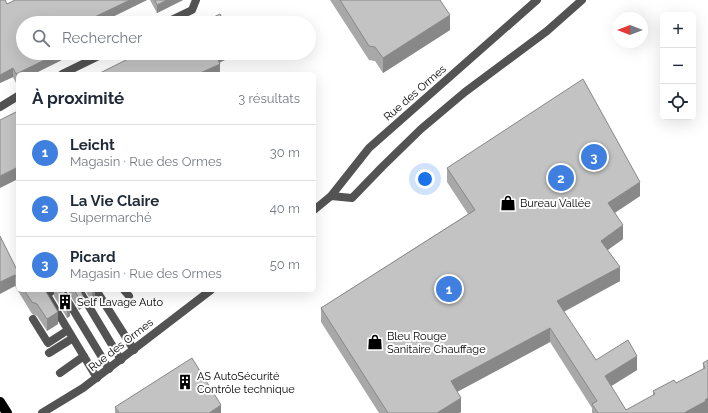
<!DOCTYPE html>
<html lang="fr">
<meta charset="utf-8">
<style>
:root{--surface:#fff;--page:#f6f6f7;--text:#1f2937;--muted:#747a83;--line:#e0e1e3;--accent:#7c3aed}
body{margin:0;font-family:Raleway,sans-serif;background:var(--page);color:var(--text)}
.controls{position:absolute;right:12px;top:12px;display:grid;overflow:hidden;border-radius:6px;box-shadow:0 4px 16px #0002}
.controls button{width:36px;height:36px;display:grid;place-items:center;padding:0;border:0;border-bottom:1px solid var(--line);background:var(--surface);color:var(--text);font:20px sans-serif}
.compass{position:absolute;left:612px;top:12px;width:36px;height:36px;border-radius:50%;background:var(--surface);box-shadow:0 4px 16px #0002;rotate:270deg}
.you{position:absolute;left:425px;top:179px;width:14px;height:14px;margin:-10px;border:3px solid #fff;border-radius:50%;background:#1a73e8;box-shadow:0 0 0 6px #1a73e833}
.badge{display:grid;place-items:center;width:26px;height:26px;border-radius:50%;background:var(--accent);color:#fff;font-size:13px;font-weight:700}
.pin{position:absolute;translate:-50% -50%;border:2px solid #fff;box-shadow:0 1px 4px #0006}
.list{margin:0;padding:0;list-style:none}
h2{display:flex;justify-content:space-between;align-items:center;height:52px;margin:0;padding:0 16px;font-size:17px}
h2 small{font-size:13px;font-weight:400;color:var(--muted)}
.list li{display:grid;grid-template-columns:26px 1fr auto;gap:12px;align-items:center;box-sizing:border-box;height:56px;padding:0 16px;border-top:1px solid var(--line)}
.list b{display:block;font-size:15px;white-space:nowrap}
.list p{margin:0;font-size:13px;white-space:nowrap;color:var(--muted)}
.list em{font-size:13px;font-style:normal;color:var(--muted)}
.icon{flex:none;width:22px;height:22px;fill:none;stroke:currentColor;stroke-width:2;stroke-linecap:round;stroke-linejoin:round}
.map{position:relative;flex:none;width:708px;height:413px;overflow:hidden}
.search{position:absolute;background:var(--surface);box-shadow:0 4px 16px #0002;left:16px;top:16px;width:300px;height:44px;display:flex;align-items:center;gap:10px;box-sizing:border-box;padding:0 14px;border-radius:22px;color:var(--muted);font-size:15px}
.panel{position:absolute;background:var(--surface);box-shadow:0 4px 16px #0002;left:16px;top:72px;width:300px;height:220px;border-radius:6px}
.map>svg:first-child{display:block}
</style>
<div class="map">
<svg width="708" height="413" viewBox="0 0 708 413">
<rect width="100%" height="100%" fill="#fff"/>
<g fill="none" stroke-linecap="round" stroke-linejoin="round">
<path stroke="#535353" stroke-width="8" d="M53,290L47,295L97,378
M61,290L109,369
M79,290L121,360
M96,290L134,350
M124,290L129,296
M33,319L48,343L68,330
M49,353L73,338
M60,373L84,356"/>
<path stroke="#535353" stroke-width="8" d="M165,23L192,10L196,0
M62,74L105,53
M0,107L18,96
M331,196L352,198L382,167L421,129L465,92L547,31L582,0
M314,210L331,196L369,148L537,0
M42,413L83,388L211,290"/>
<path stroke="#000" stroke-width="10" d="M0,402L7,413"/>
</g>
<path fill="#a8a8a8" d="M0,0L7,4L15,0H147L100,23H23L74,53V54L18,74V82L16,83L13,77L0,83Z
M150,0H183L157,13Z
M330,0H440L450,30L383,73L375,61L369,60Z
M447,168L640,196L615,213L623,239L607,250L620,281L564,312L596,360L637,370L611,386L626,410L653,396V391L676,383L703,369V363L708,360V413H592V408L550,342L457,392L461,412L459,413H379L321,322V308L468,214L447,182Z
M0,236L18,272V290H45L58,324L47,331L37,316L32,314L15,286Z
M54,290H63L70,302V316L67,318L54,296Z
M67,290H80L83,307L79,310Z
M85,290H95V299L92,302Z
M115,407L221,413H115Z"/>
<path fill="#888" d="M130,0H147L100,23H82Z
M167,0H183L157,13V5Z
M450,15V30L383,73V58Z
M59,53H74V54L34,74H18V82L16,83V74Z
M215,53H237V54L215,65Z
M220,64V74H198Z
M13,68V77L0,83V75Z
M18,167V179L0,188V176Z
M640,182V196L608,217V203Z
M623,225V239L601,255V241Z
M620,267V281L557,315V301Z
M15,275V286L0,294V282Z
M92,290H95V299L92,302Z
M83,296V307L79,310V298Z
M70,302V316L67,318V304Z
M58,312V324L47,331V319Z
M550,328V342L451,395V381Z
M637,356V370L605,390V376Z
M461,398V412L459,413H437Z
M708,398V413H684L705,400Z
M221,405V413H209Z"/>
<path fill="#c3c3c3" stroke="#888" d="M0,0H5L7,4L15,0H130L82,23H23V53H59L16,74L13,68L0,75Z
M155,0H167L157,5Z
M340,0H440L450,15L383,58L375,47L369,46Z
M220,14L225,23H201Z
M140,53H216H215L220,64L198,74H98Z
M583,79L640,182L608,203L623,225L601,241L620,267L557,301L596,360L628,340L637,356L605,376L626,410L655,394L653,391L674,380L676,383L705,368L703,363L708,360V398L705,400L706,401L684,413H598L592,404L597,401L550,328L451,381L461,398L437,413H388L321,308L475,210L447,168Z
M18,111V167L0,176V120Z
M0,236L18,272V280L15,275L0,282Z
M24,290H45L58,312L47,319L37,304L32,302Z
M59,290H63L70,302L67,304Z
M74,290H80L83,296L79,298Z
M192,358L221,405L209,413H119L115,407Z"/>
<defs>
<symbol id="shop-bare" viewBox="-9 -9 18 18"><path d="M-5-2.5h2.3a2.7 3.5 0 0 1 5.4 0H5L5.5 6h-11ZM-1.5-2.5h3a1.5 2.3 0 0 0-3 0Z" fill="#000" stroke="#fff" stroke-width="2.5" paint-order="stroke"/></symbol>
<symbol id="building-bare" viewBox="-9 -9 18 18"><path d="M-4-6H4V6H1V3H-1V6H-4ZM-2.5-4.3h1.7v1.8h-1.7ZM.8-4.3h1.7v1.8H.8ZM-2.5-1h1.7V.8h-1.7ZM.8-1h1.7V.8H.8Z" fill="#000" stroke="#fff" stroke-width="2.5" paint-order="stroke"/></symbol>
</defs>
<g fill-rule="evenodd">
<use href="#shop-bare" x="497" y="192" width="22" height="22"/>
<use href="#building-bare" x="54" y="291" width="22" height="22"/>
<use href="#shop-bare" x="364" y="331" width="22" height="22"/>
<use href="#building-bare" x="174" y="371" width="22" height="22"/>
</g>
<g text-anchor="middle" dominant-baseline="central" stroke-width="4" stroke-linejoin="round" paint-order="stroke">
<g font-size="11" fill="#000" stroke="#fff">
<text transform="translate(415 93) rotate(-41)">Rue des Ormes</text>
<text transform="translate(121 345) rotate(-38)">Rue des Ormes</text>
</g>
<g font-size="11" fill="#000" stroke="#fff" text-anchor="start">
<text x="520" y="203">Bureau Vallée</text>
<text x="77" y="302">Self Lavage Auto</text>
<text x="387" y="336">Bleu Rouge<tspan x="387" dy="13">Sanitaire Chauffage</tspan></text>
<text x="197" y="376">AS AutoSécurité<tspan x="197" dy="13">Contrôle technique</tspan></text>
</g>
</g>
</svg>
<div class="controls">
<button>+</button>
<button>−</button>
<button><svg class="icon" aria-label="locate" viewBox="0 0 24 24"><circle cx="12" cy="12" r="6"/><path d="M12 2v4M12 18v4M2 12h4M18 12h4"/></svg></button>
</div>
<svg class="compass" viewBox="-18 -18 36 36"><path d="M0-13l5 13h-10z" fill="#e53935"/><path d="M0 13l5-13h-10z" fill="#747a83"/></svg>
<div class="you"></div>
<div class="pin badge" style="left:449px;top:289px;background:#3f7fe0">1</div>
<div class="pin badge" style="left:561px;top:178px;background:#3f7fe0">2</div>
<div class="pin badge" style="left:594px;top:157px;background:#3f7fe0">3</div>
<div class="search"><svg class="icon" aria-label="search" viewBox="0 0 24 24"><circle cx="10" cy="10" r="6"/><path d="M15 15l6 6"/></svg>Rechercher</div>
<section class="panel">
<h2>À proximité<small>3 résultats</small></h2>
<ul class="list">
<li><span class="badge" style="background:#3f7fe0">1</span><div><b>Leicht</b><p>Magasin · Rue des Ormes</p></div><em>30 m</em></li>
<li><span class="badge" style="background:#3f7fe0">2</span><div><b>La Vie Claire</b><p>Supermarché</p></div><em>40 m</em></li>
<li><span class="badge" style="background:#3f7fe0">3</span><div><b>Picard</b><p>Magasin · Rue des Ormes</p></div><em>50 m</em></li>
</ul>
</section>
</div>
